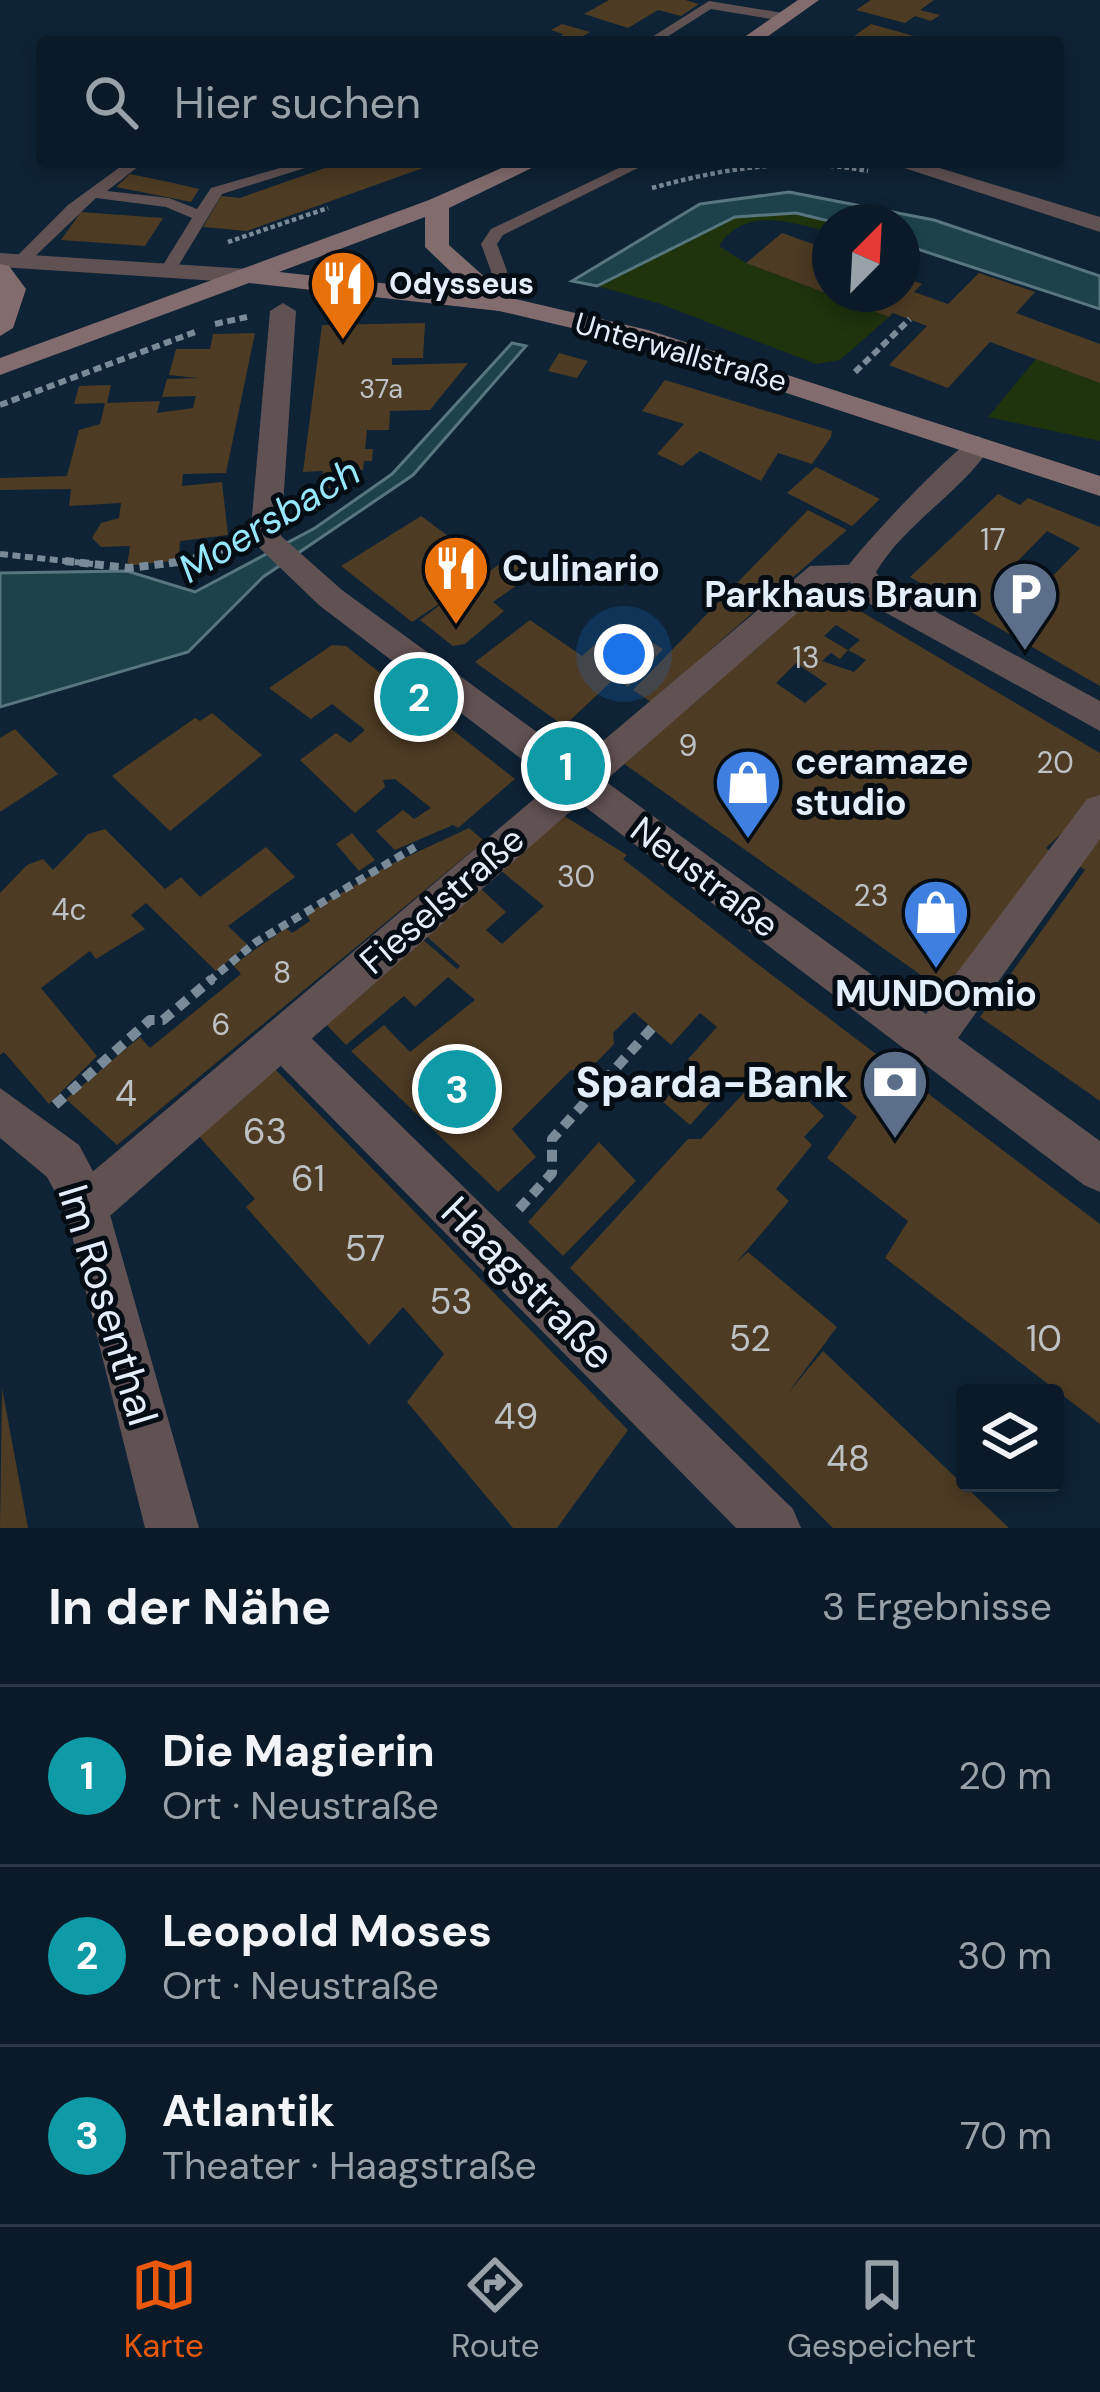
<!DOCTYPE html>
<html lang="de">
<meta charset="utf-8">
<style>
:root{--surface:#0a1a28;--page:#182734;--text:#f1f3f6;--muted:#99a1a8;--line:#2a3845;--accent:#ea580c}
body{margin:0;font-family:"DM Sans",sans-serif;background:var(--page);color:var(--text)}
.controls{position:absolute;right:36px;bottom:36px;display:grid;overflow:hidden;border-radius:12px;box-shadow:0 6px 18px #0003}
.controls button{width:108px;height:108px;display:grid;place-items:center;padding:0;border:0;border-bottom:3px solid var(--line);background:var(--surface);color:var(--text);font:60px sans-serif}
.compass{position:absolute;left:812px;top:204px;width:108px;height:108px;border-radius:50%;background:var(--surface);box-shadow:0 6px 18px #0003;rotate:24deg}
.you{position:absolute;left:624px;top:654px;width:42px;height:42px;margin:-30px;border:9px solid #fff;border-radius:50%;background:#1a73e8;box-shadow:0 0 0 18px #1a73e833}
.badge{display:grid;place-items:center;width:78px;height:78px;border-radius:50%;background:var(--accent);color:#fff;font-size:39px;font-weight:700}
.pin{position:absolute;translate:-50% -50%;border:6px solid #fff;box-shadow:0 3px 12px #0006}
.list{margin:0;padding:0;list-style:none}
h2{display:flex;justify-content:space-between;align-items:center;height:156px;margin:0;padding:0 48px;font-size:51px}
h2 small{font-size:39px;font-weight:400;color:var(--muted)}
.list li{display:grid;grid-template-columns:78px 1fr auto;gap:36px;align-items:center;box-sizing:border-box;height:180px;padding:0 48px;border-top:3px solid var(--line)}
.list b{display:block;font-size:45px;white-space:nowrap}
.list p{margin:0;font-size:39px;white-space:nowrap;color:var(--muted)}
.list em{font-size:39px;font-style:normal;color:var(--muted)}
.icon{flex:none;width:66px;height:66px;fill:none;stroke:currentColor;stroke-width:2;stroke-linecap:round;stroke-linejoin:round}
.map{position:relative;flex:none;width:1100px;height:1528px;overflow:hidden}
.search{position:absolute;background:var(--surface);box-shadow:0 6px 18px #0003;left:36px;right:36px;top:36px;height:132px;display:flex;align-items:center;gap:30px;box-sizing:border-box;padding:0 42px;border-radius:12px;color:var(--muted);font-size:45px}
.sheet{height:696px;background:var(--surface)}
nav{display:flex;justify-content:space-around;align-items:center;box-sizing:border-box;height:168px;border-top:3px solid var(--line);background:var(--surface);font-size:33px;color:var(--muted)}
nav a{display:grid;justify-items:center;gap:6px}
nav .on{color:var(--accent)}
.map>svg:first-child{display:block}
</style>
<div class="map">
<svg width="1100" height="1528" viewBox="0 0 1100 1528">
<rect width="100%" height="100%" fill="#0e2335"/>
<path fill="#1f330d" d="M796,213L833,222L830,232C790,222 745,206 719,246L746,263L889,317L840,360L816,364L658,303L597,286L705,228L735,217Z
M1036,359L1100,383V441L988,417Z"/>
<path fill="#1d424b" stroke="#587680" stroke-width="3" d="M789,192L934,220L1100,276V309L902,244V222H833L796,213L735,217L597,286L572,281L700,204Z
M512,343L526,346L413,475L263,577L188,652L0,707V573L127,571L195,592L315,528L392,474Z"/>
<path fill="#4d3b23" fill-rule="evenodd" d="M609,0H685L699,4L681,16L658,10L628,28L584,14Z
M871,0H934L920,10L940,15L931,21L915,16L905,23L856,10Z
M562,24L590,32L581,37L594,42H557L563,34L551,30Z
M871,24L914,36L887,42L850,39Z
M342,162L437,163L247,231L203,227L221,196L240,198Z
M130,174L169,182L199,189L191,202L116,187Z
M81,212L163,218L145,246L61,240Z
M782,233L830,250V294H902V277L922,284L914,292L948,304L979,273L1035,292L1016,313L1100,344V383L990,342L948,388L889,365L927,326L893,313L889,317L746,263Z
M425,323L423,358H392V365L468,363L430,410L390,411L389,430H367L365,449H373L372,461H364L363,470L351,471L350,487L321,488L323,471L303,472L322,325Z
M255,333L226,473L183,474L182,486L222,482L228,535L180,541L179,560L127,566L130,546L101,547L92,538L101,523L119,518L121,503L69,506L71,489L0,490V478L67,476L79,430L100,424L105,403L74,404L79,386L111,385L107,403L160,401L157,413L193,408L196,396L162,397L167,379L198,378L169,375L176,349H210L213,334Z
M559,353L588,361L577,378L548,371Z
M665,380L832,431L831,437L812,464L778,453L761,481L700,451L682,466L657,454L684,424L642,411Z
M816,467L880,499L852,526L787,493Z
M998,494L1020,505L1028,498L1100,527V686L910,577ZM1047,531L1080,548L1044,585L1011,568Z
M808,510L847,530L651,702L633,690Z
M421,516L447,535L428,547L447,561L437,568L465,588L513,555L537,571L493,602L504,611L465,644L453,646L420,620L460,590L412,622L341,566Z
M823,589L1100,753V797L1046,848L1050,851L956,1000L623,763ZM836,625L860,640L848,650L866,660L854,672L822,661L831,653L840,659L848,650L824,636ZM796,663L827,684L805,703L776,683Z
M530,620L582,656L619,623L663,649L628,687L615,678L564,726L475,662Z
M332,645L346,646L515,779L458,828L453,825L395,850L376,831L403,810L414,819L431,808L395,779L383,780L385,787L355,813L300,760L336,733L350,743L365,730L332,704L311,719L269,688Z
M212,713L262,755L170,831L112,776L195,718L200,721Z
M15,729L58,774L0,812V738Z
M561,814L627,855L623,859L768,972L1100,1224V1424L885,1258L908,1221L827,1158L857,1117L809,1077L798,1091L824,1116L804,1137L812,1145L776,1189L789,1201L737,1262L748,1252L837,1327L788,1393L823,1351L1009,1528H833L570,1268L688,1139H701L744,1093L731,1080L690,1125L663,1102L696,1066L688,1059L717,1027L700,1013L671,1045L634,1012L613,1033L614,1044L589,1070H571L512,1129L536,1157L498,1192L351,1051L384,1025L410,1052L475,1000L448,977L415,1007L404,996L346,1045L324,1022L421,938L457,969L460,966L424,934L478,886L506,912L486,930L502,944L544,906L499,869Z
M469,828L484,841L117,1145L66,1099L140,1037L150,1048L241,974L233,965L286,928L292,933L310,921L306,914L387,866Z
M105,829L165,889L181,877L200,897L266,847L295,877L228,926L248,945L216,971L146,903L131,915L145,929L96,959L90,951L41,988L97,1056L49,1104L4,1052L0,1055V893L27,865L43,859L53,870L88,834Z
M352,833L375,860L359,871L336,844Z
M1100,838V1101L980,1017L1085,870L1079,866Z
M274,1068L628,1430L557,1528H513L407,1402L444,1354L403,1307L369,1345L246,1207L255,1199L198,1135Z
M599,1142L636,1181L563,1256L528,1222Z
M2,1388L28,1528H0Z"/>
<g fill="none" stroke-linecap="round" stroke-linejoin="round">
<path stroke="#798a99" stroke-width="4.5" stroke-dasharray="4.5 3" stroke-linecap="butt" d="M652,188C724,168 794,157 868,171
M228,242L328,208"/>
<path stroke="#798a99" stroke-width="6" stroke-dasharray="8 4.5" stroke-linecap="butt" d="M215,324L247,317
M855,372L910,319
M0,405L195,332
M0,554L93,564
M169,564L235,547"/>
<path stroke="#798a99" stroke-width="8" stroke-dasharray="9 6" stroke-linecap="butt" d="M65,561L129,568L186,561
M208,982L256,942L415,847"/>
<path stroke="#798a99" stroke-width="10" stroke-dasharray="12 8" stroke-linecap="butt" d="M55,1105L150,1020H163L212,979
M519,1209L552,1173V1139L652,1028"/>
<path fill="#605152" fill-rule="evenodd" d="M709,1L783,13L789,17L783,21L711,9L659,42H644Z
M127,162H144L107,191L169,198L197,209L211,188L301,162H324L222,194L174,273L160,270L192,218L166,207L96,198L27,264H15V258L68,205Z
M616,162H634L640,167L503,235L497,244L507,271V303L493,307L491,271L481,244L491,229L621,167Z"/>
<path fill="#605152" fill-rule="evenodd" d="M283,303L296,311L281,536L342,590L578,762L810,566L871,564L876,572L871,580L829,585L605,781L926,1014L1087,799L1100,795V839L958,1038L1100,1141V1192L1084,1185L580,803L103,1222L87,1229L71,1222L64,1206L71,1190L553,783L320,606L250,539L270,311Z"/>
<path fill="#605152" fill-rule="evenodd" d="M886,162H920L1100,217V232Z
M978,436L992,445C960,494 906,522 876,572L883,583L1100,701V731L861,599L844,572C857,550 960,441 978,436Z
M282,1018L297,1024L793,1509L801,1528H736L267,1052L261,1038L267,1024Z
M0,1088L79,1145L103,1190L199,1528H145L66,1212L47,1177L0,1138Z"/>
<path fill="#605152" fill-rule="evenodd" d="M0,253L249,269L261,276L249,283L0,267Z"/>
<path fill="#836c6d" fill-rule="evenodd" d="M798,0H819L760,42H737Z
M515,162H544L449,208V245L507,297L648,330L1100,476V496L631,342L499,311L249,283L0,375V358L429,200ZM425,217V247L473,293L279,272Z
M0,264L9,266L26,289L13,328L0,336Z"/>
</g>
<defs>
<symbol id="restaurant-pin" viewBox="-11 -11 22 30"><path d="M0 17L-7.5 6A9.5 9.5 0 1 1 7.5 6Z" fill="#e8710a" stroke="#040c14"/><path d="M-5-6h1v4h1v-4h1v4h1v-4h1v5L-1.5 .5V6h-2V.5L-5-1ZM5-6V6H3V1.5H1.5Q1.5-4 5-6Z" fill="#fff"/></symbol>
<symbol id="parking-pin" viewBox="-11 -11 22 30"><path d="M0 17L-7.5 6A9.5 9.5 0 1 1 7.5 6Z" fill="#5c6f8a" stroke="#040c14"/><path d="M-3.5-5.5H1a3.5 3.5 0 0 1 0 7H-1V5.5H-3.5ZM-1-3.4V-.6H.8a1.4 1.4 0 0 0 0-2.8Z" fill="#fff"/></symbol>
<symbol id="shop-pin" viewBox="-11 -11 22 30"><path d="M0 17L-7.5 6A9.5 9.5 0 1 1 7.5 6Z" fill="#3f7fe0" stroke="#040c14"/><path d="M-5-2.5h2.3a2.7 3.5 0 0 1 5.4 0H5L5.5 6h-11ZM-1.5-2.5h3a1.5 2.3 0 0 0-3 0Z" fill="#fff"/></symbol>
<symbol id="bank-pin" viewBox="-11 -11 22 30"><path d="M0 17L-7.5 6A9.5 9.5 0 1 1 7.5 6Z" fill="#5c6f8a" stroke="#040c14"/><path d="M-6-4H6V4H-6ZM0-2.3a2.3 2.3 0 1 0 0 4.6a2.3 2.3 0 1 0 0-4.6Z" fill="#fff"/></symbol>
</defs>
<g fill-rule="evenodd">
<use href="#restaurant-pin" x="305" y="245" width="76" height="104"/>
<use href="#restaurant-pin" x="418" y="530" width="76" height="104"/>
<use href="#parking-pin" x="987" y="556" width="76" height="104"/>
<use href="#shop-pin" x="710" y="744" width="76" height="104"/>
<use href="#shop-pin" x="898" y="874" width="76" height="104"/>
<use href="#bank-pin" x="857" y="1044" width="76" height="104"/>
</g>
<g text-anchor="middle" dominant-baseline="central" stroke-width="10" stroke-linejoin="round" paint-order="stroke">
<g font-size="27" fill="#bdc2c5">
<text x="381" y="388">37a</text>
</g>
<g font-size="30" font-weight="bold" fill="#e2effb" stroke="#040c14" text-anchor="start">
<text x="389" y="283">Odysseus</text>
</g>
<g font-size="30" fill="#e2effb" stroke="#040c14">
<text transform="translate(681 352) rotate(16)">Unterwallstraße</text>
</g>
<g font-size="30" fill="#bdc2c5">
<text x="993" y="539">17</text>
<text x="806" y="657">13</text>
<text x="688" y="745">9</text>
<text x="1055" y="762">20</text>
<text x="576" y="876">30</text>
<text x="871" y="895">23</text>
<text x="69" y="909">4c</text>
<text x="282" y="972">8</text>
<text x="221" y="1024">6</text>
</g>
<g font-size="36" font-weight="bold" fill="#e2effb" stroke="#040c14" text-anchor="start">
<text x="502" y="568">Culinario</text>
<text x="978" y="594" text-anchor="end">Parkhaus Braun</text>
<text x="795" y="761">ceramaze<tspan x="795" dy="41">studio</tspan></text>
<text x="936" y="993" text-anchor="middle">MUNDOmio</text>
</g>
<g font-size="36" fill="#e2effb" stroke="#040c14">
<text transform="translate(705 877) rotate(37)">Neustraße</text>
<text transform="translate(442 900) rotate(-41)">Fieselstraße</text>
</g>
<g font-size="36" fill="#bdc2c5">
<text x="126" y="1093">4</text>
<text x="265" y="1131">63</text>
<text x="308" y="1178">61</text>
<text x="365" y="1248">57</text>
<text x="451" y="1301">53</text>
<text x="750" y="1338">52</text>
<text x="1044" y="1338">10</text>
<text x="516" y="1416">49</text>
<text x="848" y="1458">48</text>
</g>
<g font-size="39" font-style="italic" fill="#96e7fd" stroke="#040c14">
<text transform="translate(269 520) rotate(-31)">Moersbach</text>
</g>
<g font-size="42" font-weight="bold" fill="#e2effb" stroke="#040c14" text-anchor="end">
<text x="848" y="1082">Sparda-Bank</text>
</g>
<g font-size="42" fill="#e2effb" stroke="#040c14">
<text transform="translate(528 1283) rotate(45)">Haagstraße</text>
<text transform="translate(108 1305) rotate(73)">Im Rosenthal</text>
</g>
</g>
</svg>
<div class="controls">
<button><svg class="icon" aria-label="layers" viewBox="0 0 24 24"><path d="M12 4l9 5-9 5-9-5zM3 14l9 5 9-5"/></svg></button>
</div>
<svg class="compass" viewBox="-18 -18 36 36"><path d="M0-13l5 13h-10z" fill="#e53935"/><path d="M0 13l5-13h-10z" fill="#99a1a8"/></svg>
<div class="you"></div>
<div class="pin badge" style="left:566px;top:766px;background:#0f9aa8">1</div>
<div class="pin badge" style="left:419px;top:697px;background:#0f9aa8">2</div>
<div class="pin badge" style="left:457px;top:1089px;background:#0f9aa8">3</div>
<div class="search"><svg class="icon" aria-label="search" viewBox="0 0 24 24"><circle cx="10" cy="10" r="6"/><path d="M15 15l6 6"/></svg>Hier suchen</div>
</div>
<section class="sheet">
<h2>In der Nähe<small>3 Ergebnisse</small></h2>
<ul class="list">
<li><span class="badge" style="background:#0f9aa8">1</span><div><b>Die Magierin</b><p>Ort · Neustraße</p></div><em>20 m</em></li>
<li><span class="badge" style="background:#0f9aa8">2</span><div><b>Leopold Moses</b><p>Ort · Neustraße</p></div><em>30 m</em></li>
<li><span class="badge" style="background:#0f9aa8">3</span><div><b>Atlantik</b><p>Theater · Haagstraße</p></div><em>70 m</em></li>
</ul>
</section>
<nav>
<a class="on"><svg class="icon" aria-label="map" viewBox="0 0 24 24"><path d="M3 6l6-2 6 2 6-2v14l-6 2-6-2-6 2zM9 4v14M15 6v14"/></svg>Karte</a>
<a><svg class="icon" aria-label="directions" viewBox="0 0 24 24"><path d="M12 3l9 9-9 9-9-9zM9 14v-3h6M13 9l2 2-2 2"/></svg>Route</a>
<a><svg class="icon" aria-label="saved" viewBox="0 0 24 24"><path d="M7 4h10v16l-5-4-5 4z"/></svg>Gespeichert</a>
</nav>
